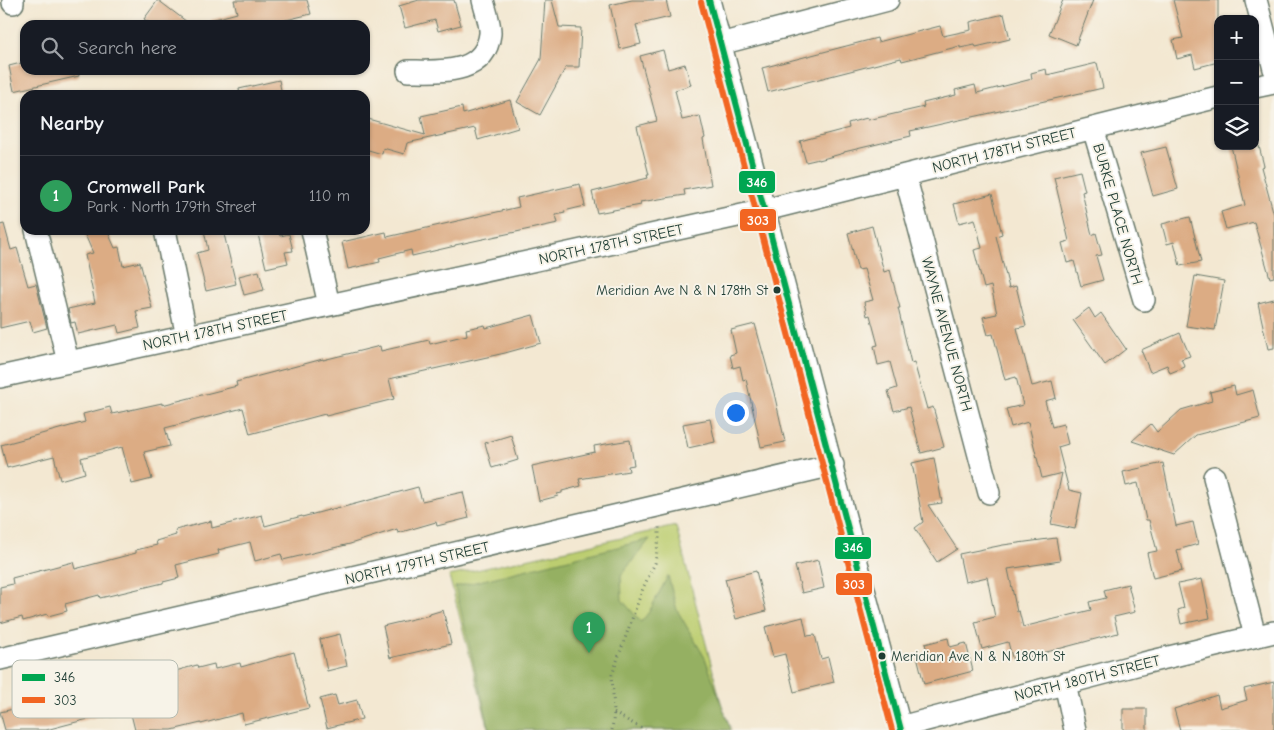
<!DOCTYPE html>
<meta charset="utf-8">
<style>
:root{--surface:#171b24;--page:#242831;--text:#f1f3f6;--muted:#9ea1a6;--line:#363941;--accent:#1a73e8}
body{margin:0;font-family:"Comic Neue",sans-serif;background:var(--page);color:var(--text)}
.controls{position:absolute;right:15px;top:15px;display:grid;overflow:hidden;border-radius:10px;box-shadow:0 1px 4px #0004}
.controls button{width:45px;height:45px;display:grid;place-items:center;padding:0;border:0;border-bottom:1px solid var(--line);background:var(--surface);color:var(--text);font:25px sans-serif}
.you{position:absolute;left:735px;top:412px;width:18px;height:18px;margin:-12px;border:4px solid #fff;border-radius:50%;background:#1a73e8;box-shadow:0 0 0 8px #1a73e833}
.badge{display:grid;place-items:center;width:32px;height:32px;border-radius:50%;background:var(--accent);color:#fff;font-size:16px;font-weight:700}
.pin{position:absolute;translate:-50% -41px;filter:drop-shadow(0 1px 2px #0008)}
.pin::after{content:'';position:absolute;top:26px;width:18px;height:15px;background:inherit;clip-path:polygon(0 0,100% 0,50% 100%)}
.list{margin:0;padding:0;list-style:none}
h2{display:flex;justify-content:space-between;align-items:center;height:65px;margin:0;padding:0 20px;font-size:21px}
h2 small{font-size:16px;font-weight:400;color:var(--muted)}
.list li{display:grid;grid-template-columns:32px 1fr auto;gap:15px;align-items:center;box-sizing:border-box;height:80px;padding:0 20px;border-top:1px solid var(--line)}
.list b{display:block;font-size:19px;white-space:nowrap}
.list p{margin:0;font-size:16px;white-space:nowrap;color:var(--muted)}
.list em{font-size:16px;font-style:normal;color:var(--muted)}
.icon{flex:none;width:28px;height:28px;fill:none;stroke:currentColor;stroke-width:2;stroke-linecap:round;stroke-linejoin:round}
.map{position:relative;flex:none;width:1274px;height:730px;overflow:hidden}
.search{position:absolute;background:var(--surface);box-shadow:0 1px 4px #0004;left:20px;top:20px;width:350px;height:55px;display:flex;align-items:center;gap:12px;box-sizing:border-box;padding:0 18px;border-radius:15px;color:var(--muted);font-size:19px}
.panel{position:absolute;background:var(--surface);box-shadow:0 1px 4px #0004;left:20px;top:90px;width:350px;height:145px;border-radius:15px}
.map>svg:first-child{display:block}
</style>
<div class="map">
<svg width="1274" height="730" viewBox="0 0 1274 730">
<rect width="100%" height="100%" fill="#f7f3e8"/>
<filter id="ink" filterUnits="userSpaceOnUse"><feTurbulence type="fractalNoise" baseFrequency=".02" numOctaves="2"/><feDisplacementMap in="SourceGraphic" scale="10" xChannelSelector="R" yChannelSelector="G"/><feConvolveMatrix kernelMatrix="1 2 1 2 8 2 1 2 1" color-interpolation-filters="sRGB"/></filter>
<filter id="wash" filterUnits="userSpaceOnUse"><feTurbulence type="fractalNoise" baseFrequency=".0096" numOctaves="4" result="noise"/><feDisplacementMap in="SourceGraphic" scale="20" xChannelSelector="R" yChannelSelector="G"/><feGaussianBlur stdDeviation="1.12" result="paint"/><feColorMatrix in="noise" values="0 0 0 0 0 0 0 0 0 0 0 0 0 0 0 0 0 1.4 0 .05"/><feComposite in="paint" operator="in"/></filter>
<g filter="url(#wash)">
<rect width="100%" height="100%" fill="#f3e8d2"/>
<path fill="#bccd70" stroke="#6e8552" d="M676,526L728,730H489L449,576Z"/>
<path fill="#95b062" stroke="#5a764b" d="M650,539L621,575L622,600L641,622L649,612L668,576L677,610L705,658L731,730H490L455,587Z"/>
<g id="blocks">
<path fill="#dcac84" d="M158,0L191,25H152L144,19Z
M234,0H307L311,14L265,25H212L211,20L237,13Z
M419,0H454L461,25L438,31L435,20L405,28L399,6Z
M545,0H552L559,27L581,28L579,67H566L540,115L517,102L541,59Z
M632,0H666L670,17L636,25L641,44L620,49L610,5Z
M1063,0H1093L1076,45L1049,34Z
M1173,0H1218V62L1195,68L1192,55L1177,59L1173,40L1183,38Z
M1004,14L1010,39L976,47L975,45L960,48V46L902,61L901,58L768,92L762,68L877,38L878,42L940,26L943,36L971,30L970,22Z
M663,50L668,69L685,64L691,85L675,90L682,120L700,116L705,138L703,139L711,185L684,190L685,195L640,202L641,205L597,213L592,192L648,178L647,175H649L637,126L657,121L640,56Z
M25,62V70H78L79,76L14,91L9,66Z
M1097,63L1103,88L910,131L911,136L844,152V153L819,160V159L806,162L800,141L849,128L848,123L867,118L868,120L924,107L923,103L956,95L955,90L975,85L977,93L1032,79L1031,73L1046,69L1047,75Z
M279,80L282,95H240L239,89Z
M510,100L518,128L478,140L475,128L407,143L404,154L383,148L382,154L365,149V131L368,119L425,135L421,116L462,107L463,114Z
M1231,146H1259L1264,166L1261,167L1274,215V277L1270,278L1254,222L1226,229L1221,212L1245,205Z
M1166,147L1178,189L1153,196L1141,153Z
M1080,171L1085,191L1082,192L1092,235L1096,233L1102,255L1096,256L1103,280L1081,286L1074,261L1067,263L1062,243L1069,241L1054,177Z
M580,184L585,206L564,211L565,213L556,215L558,223L455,245V246L412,256L411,250L379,258L380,262L348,269L342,242L386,232L387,237L519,207L517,198Z
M992,194L1002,234L996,236L1009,288L1016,286L1026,326L1017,328L1032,386L1052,381L1056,398L1045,401L1052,427L1063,424L1068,444L1058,447L1069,490L1082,493L1075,529L1051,524L1062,473L1042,478L1028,422L1011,427L1006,409L1023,405L1016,377L1005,380L993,334L988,335L983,317L997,314L991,286L984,288L974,250L982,248L975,219L959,223L954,204Z
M1190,217L1201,262L1180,266L1174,242L1167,244L1162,224Z
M4,224L11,250L17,248L28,286L36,284L47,328L33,332L30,321L0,328V225Z
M872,226L884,272L890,270L900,308H898L911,363L914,362L927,409L933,407L944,447L921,453L909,407L894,411L888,391L897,388L890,362L878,365L874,346L878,345L870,315L867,316L864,302L873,300L864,269L858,270L848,233Z
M83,230H107L115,248L119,247L123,266L140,262L152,308L136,311L140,328L119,333L117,325L78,334L75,322L71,323L68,309L95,303L85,255L93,253Z
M204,230H223L236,284L206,291L197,253L208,250Z
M257,230H279L280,236L289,234L293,251L285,252L288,263L266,268Z
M259,271L264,290L244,295L239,276Z
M1195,276L1224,281L1215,330L1186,326Z
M1274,299V348L1268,349L1258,303Z
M1089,308L1095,318L1101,313L1126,349L1105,365L1073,320Z
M533,315L541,343L505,353L389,379L394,399L326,416L325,414L250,434L243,408L165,428L170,446L144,452L152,479L132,484L122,447L81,458L85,473L60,480L54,456L7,468L1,445L85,422L83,414L110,407L112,414L162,403V405L237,386L236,382L323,359V360L380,346L381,351L429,340L430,344L467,335L466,329L485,325L486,328Z
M755,324L774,393L785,442L761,447L746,379L743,380L740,366L733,368L730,355L736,353L731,330Z
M1180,333L1190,356L1181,359L1185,367L1170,373L1167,365L1150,372L1141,350Z
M1234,386L1236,395L1253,390L1260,418L1196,435L1174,455L1132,441L1151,424L1157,432L1181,410L1212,401L1210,392Z
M710,419L715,442L688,448L683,424Z
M511,435L518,460L492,468L485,443Z
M630,440L634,465L628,466L629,471L579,479L581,486L562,491V493L557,494L558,496L539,501L532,466L595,452L594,446Z
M934,458L942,503L928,505L957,549L937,562L915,528L923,522L912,463Z
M1163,463L1176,526L1193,522L1198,544L1177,550L1182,571L1153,578L1147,553L1157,551L1149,520H1146L1138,483L1126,486L1123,472Z
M418,487L422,501L463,492L469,518L437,526L436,522L398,533L397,529L350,544L283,560L281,554L255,561L250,542L218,550L219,554L176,565L179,578L163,582V583L100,598L99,595L65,604L67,611L48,616L47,614L23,621L22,617L0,623V587L13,584L12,578L73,562L75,569L136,553V550L157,545L156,541L176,535L175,530L211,521L212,528L262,515L265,526L302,516V517L340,507V508Z
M1056,538L1060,561L1008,569L1017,612L1019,611L1023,627L1091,610L1089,602L1106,598L1104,590L1128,584L1135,612L1114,617L1118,633L1013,661L1008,642L982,649L975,622L995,617L987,577L965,582L959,554L1003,545Z
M818,560L824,588L802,593L795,566Z
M756,571L766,611L736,619L725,579Z
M1202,579L1210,618L1181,624L1178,610L1184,608L1178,584Z
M443,610L451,644L390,658L383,626L430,615V614Z
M803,617L807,636L815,635L821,659L828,657L834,682L794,692L785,654L773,657L765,627Z
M340,634L347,666L327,671L320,639Z
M948,638L950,647L966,643L973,671L924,684L917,656L928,653L925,644Z
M294,652L309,708L244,724L242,713L201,724V723L172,730H135L130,710L107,716V714L46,730H5L0,712L41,703L42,705L92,692L93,694L197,665L198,668L214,664L215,669L240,663L241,667Z
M1274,682V730H1180L1174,709L1217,695L1220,708L1247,700L1244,689Z
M335,695L338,705L357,700L362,719L327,728L320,699Z
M1123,709H1147V730H1123Z"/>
</g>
</g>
<g filter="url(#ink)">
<use href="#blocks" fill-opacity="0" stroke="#69796b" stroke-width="1"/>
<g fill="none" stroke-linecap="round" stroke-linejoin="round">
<defs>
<path id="minor" d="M13,0V3
M709,0L901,730
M1256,0L1274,69
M720,44L888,0
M408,71C439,71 485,76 490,34C491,24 485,10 483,0
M1255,87L1274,83
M1093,128L1144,300
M905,175L989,493
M36,230L68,362
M165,230L187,337
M312,230L329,305
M0,377L765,210L1218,97
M1214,477L1255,636
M0,659L833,465
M1065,683L1075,730
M900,727L1144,663L1274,632"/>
</defs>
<use href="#minor" stroke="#69796b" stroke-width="24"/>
<path stroke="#69796b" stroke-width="3" stroke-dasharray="1 4" stroke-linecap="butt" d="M614,713L645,730
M612,730L614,713L612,675L643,588L655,563L659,538V525"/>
<use href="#minor" stroke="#fff" stroke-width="21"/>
<defs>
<path id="bus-1" d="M709,0L901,730"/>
<path id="bus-2" d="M701,2L892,730"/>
</defs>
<use href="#bus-1" stroke="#f7f3e8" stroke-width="10"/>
<use href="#bus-2" stroke="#f7f3e8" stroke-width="10"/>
<use href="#bus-1" stroke="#00a651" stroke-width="6"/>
<use href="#bus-2" stroke="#f26522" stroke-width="6"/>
</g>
</g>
<g fill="#1f3d34" stroke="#f7f3e8" stroke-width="2">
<circle cx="777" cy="290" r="4.5"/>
<circle cx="882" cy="656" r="4.5"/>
</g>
<g text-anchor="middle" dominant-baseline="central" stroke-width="4" stroke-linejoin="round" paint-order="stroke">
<g font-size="14" fill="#1f3d34" stroke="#f7f3e8" text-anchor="end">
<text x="768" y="290">Meridian Ave N &amp; N 178th St</text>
<text x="891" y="656" text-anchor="start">Meridian Ave N &amp; N 180th St</text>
</g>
<g font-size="15" fill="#1f3d34" stroke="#f7f3e8">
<text transform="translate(1004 150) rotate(-14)">NORTH 178TH STREET</text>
<text transform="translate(1118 214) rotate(74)">BURKE PLACE NORTH</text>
<text transform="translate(611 244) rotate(-12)">NORTH 178TH STREET</text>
<text transform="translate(215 330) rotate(-12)">NORTH 178TH STREET</text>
<text transform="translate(947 334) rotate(75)">WAYNE AVENUE NORTH</text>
<text transform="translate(417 563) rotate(-13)">NORTH 179TH STREET</text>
<text transform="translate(1087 678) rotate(-14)">NORTH 180TH STREET</text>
</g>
</g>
<rect x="12" y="660" width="166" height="58" rx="8" fill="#f7f3e8" stroke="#b6bcb2" stroke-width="1"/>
<rect x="22" y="674" width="23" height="7" fill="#00a651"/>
<rect x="22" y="697" width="23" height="6" fill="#f26522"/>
<g font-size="14" fill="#1f3d34">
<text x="54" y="682">346</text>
<text x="54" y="705">303</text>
</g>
<g stroke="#f7f3e8" stroke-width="2">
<rect x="738" y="170" width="38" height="24" rx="5" fill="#00a651"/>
<rect x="739" y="208" width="38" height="24" rx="5" fill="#f26522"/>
<rect x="834" y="536" width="38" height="24" rx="5" fill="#00a651"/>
<rect x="835" y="572" width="38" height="24" rx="5" fill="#f26522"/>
</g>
<g font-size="14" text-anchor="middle" font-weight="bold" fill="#fff">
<text x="757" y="187">346</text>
<text x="758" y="225">303</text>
<text x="853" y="552">346</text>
<text x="854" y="589">303</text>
</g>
</svg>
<div class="controls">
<button>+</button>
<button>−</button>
<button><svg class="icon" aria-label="layers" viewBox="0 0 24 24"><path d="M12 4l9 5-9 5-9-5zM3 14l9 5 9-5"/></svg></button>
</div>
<div class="you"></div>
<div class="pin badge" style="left:589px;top:653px;background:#2e9e5b">1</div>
<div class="search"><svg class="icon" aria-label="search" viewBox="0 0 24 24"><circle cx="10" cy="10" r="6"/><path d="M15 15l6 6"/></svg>Search here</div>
<section class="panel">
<h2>Nearby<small></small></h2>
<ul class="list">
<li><span class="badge" style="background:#2e9e5b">1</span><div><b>Cromwell Park</b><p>Park · North 179th Street</p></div><em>110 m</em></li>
</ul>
</section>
</div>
